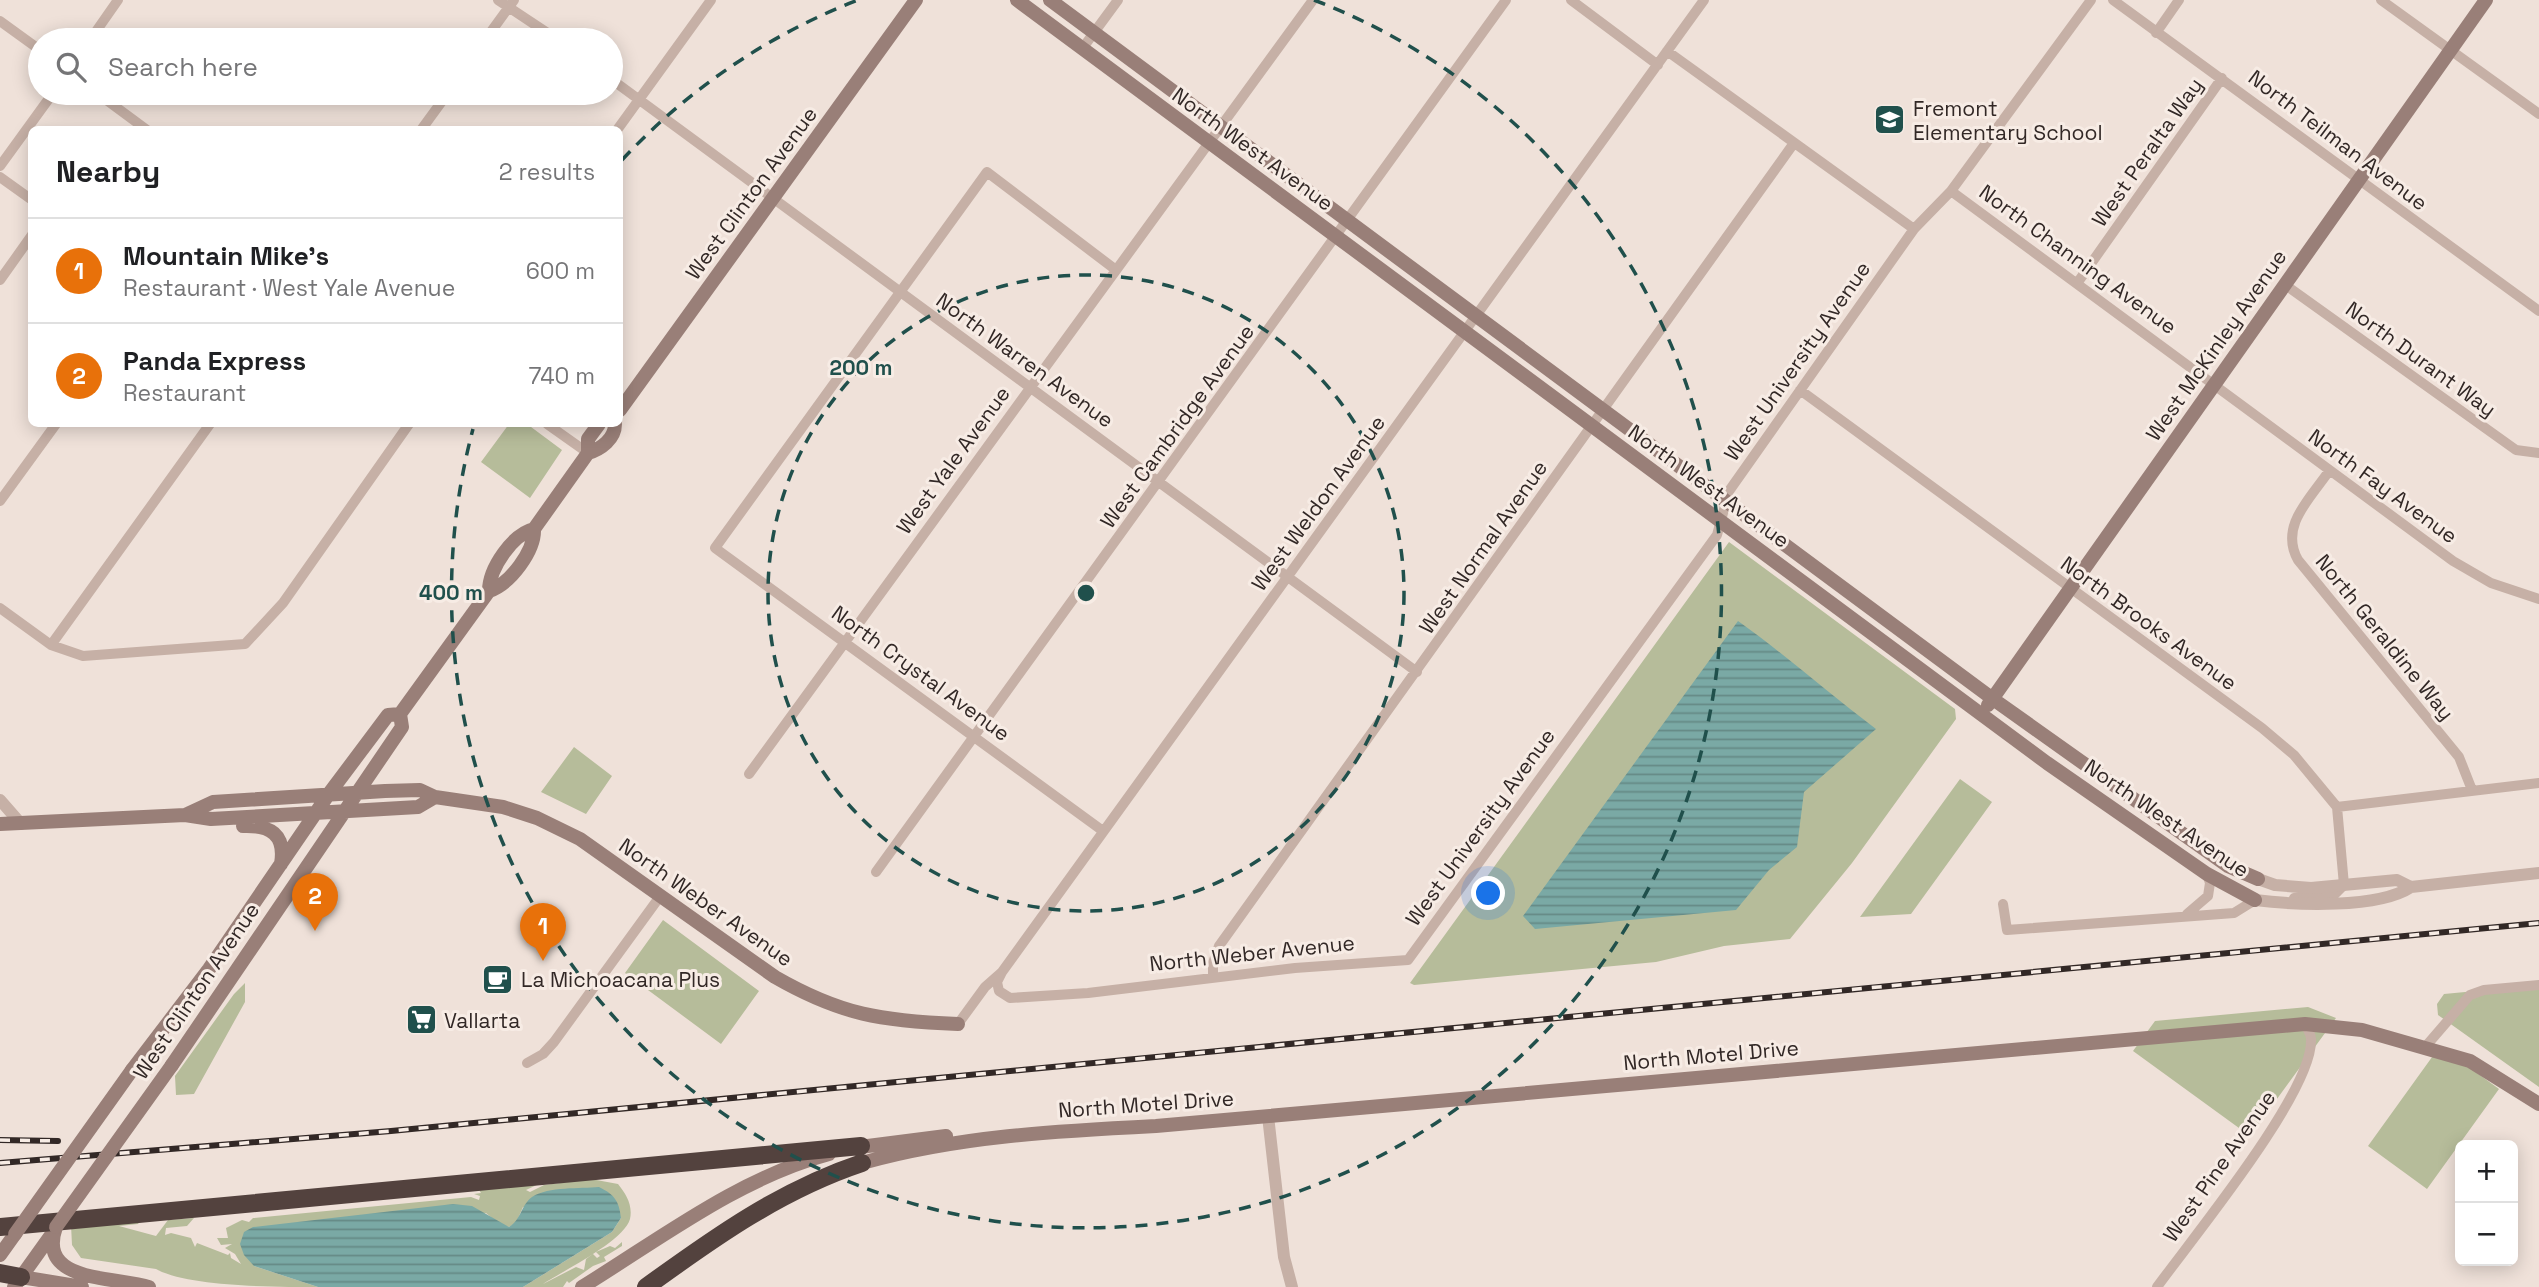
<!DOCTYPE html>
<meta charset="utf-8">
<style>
:root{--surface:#fff;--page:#f6f6f6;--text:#202124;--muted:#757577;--line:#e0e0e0;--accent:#ea580c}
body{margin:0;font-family:"Space Grotesk",sans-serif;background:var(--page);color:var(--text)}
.controls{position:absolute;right:21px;bottom:21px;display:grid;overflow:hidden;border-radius:10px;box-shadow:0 4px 18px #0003}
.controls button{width:63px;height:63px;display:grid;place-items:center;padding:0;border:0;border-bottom:2px solid var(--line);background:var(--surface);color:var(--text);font:35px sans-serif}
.you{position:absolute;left:1489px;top:894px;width:24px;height:24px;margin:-18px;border:5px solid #fff;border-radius:50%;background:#1a73e8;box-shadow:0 0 0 10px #1a73e833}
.badge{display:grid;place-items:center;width:46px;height:46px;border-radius:50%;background:var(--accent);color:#fff;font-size:23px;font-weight:700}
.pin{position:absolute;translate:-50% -58px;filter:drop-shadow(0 2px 4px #0008)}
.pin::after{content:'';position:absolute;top:37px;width:24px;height:21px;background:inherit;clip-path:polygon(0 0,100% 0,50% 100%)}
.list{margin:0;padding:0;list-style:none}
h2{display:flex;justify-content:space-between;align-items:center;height:91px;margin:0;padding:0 28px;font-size:30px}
h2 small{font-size:23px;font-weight:400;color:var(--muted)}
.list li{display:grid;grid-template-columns:46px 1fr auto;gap:21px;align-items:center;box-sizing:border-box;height:105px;padding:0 28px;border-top:2px solid var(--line)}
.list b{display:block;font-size:26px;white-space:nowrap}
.list p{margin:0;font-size:23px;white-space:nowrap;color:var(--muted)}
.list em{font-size:23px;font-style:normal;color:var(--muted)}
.icon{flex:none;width:38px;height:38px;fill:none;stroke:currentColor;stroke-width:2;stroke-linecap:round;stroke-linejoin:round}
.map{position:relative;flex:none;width:2539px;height:1287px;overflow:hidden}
.search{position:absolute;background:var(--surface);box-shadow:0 4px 18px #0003;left:28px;top:28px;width:595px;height:77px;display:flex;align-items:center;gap:18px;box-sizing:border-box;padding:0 24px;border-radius:38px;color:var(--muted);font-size:26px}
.panel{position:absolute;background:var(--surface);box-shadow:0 4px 18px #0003;left:28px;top:126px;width:595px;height:301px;border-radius:10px}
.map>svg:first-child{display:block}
</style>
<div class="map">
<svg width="2539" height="1287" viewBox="0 0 2539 1287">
<defs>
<pattern id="water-rules" width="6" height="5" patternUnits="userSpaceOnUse" patternTransform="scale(1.75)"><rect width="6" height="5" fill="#7aa9a5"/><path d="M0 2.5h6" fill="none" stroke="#658a86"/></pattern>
</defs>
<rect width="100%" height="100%" fill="#efe1d9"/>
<path fill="#b6bc9a" d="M509,424H527L562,450L530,498L481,462Z
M1729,542L1955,709L1956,719L1852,863L1790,939L1724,946L1656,962L1414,985L1410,983Z
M574,747L612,776L586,814L541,792Z
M1960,779L1992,802L1911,914L1860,917Z
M663,920L759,991L721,1044L625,973Z
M245,983V1002L194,1094L176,1095L175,1076L234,994Z
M2539,985V1087L2438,1015L2437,1004L2444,994Z
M2308,1007L2336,1018L2250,1136L2133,1051L2155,1021Z
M2440,1046L2499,1089L2427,1189L2368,1146Z
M591,1179L618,1184C626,1194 633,1205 630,1219C624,1241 563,1271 543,1284L576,1267L584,1270L586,1259L593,1254L597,1258L600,1256L596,1252L610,1246L615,1248L622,1242V1246L604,1257L606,1261L593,1266L569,1283L567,1281L563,1287H523L612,1232L621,1218L523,1207L516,1223L509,1227L499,1224L486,1213L254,1266L318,1287C276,1287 188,1287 156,1269L81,1258L72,1245L71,1225L140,1221L138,1224L119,1226L156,1236L168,1220L194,1218L187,1226L166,1228L165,1235L171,1233L191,1238L195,1247L197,1243L228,1255L230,1253L231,1258L241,1264L235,1254L225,1248L232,1244L221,1245L217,1238H228L226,1228L242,1220L249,1222L253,1218L471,1197L479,1200L480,1196L474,1194L481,1193L479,1190L543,1182L526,1190L530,1192L544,1185Z"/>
<path fill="url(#water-rules)" d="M1738,621C1786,655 1829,694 1876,729L1804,792L1797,847L1769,870L1736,910L1535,929L1523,916Z
M599,1187C615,1195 619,1201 621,1218L612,1232L523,1287H318L254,1266L244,1255L240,1244L244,1232L253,1227L453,1204L472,1206L509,1227C521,1220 521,1205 532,1197C549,1186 580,1189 599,1187Z"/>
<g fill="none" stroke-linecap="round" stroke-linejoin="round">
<path stroke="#c6b0a6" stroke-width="10" d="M498,0L558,40
M1571,0L1658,65
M2113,0L2539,311
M2381,0L2539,114
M0,21L40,50
M2156,33L2179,0
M90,40L118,0
M485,40L514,0
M1082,49L1118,0
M1667,51L1914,229
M611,79L1417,672
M97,93L147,130
M421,130L448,93
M617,130L711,0
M0,166L53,93
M0,177L32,200
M1951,191L2453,561L2491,583L2539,599
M0,280L32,235
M2078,282L2222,78
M2284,284L2516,450L2539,453
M1800,390L2262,728L2294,755L2337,807L2344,885L2333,896L2294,898
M547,424L588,453
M2329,471C2310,499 2279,526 2298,560L2459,757L2472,790
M0,501L56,424
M0,608L51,645L83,656L245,644L283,603L409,424
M51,645L210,424
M749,774L1313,0
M2337,807L2539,783
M1103,831L715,548L987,172L1116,270
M876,872L1506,0
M2003,904L2007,930L2234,913L2255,900
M2187,914L2208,896L2210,883L2207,874
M1002,972L997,982L999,991L1010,998L1088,993L1295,968L1408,960L1717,535L1729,491L1914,229L1951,191L2091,0
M1213,976V963L1219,946L1794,143
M958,1024L985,987L1002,972L1704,0
M2426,1046L2470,995L2484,990L2539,985
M527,1063L543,1054L554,1042L661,895
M2157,1287C2191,1240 2314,1091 2311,1039C2311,1034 2307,1028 2305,1024"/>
<path stroke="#c6b0a6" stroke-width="12" d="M0,800L21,824
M2258,879L2275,885L2311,888L2397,880L2411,887L2539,873
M2255,900C2295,905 2378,909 2411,887
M1268,1116L1284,1257L1292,1287"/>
<path stroke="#997f78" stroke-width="14" d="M1017,0L2047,763L2207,874L2255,900
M1050,0L1993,699L2228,866L2258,879
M620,410L916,0
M588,453C601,449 615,439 615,424
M489,591C510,584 535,551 534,529
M1988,705L2486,0
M185,815L213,802L385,791L420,790L435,797L503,807L537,818L580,839L775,977C841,1015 882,1021 958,1024
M0,824L185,815L211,819L418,807L435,797
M243,826C270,825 286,834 281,864
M172,1065L402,727L400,714L489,591C489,568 513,534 534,529L588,453V439L599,424
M132,1070L209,969L328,795L388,715L400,714
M852,1148L946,1136
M862,1163C958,1136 1057,1131 1156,1126L2305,1024L2362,1030L2470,1061L2539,1104
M56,1227C36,1284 117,1276 149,1287
M0,1255L15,1234
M21,1277L82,1287
M14,1287L54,1231
M582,1287C660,1239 739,1178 829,1154"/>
<path stroke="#53423e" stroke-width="18" d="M0,1227L861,1146
M0,1273L21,1277
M646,1287C715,1237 781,1190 862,1163"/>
<defs>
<path id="rail" d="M0,1140L58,1141
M0,1163L391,1131L2539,923"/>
</defs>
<use href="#rail" stroke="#322826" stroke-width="6"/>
<use href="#rail" stroke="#f7ece5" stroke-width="3.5" stroke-dasharray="10" stroke-linecap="butt"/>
<path stroke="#997f78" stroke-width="14" d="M56,1227L172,1065
M15,1234L132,1070"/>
</g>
<g fill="none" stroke="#20504c" stroke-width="3.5" stroke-dasharray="12 9">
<circle cx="1086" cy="593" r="318"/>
<path d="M622 160A635 635 0 0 1 858 0M1314 0A635 635 0 1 1 473 429"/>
</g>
<defs>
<symbol id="school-square" viewBox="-11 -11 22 22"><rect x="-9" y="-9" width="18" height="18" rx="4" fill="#20504c" stroke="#f7ece5"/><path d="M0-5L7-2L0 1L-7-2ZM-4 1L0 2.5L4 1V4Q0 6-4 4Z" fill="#fff"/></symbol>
<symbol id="cafe-square" viewBox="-11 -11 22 22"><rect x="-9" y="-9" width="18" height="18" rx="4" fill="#20504c" stroke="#f7ece5"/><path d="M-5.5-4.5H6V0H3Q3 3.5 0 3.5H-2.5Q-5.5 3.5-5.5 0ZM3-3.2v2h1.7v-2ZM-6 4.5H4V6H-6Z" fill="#fff"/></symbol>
<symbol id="supermarket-square" viewBox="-11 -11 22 22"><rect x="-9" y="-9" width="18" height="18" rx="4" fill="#20504c" stroke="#f7ece5"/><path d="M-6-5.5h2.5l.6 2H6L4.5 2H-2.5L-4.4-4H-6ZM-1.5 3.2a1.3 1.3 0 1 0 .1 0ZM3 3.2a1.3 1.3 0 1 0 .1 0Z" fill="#fff"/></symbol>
</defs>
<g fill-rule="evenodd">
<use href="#school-square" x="1872" y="102" width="35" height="35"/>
<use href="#cafe-square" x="480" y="962" width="35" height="35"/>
<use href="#supermarket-square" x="404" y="1002" width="35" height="35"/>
</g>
<g text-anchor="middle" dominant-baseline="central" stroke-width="6" stroke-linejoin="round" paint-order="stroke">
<g font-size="21" fill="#322826" stroke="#f7ece5" text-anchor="start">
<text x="1913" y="108">Fremont<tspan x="1913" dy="24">Elementary School</tspan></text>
<text x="521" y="979">La Michoacana Plus</text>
<text x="444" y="1020">Vallarta</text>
</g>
<g font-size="21" fill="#322826" stroke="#f7ece5">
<text transform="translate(2338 140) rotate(37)">North Teilman Avenue</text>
<text transform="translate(1253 149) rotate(36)">North West Avenue</text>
<text transform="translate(2147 152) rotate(-55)">West Peralta Way</text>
<text transform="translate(751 193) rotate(-54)">West Clinton Avenue</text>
<text transform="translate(2078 259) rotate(36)">North Channing Avenue</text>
<text transform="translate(2216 345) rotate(-55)">West McKinley Avenue</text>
<text transform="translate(2421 359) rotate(36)">North Durant Way</text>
<text transform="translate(1025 360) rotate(36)">North Warren Avenue</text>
<text transform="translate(1797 361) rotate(-55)">West University Avenue</text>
<text transform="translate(1177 426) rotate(-54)">West Cambridge Avenue</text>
<text transform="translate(953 460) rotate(-54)">West Yale Avenue</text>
<text transform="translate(1709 486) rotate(36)">North West Avenue</text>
<text transform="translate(2383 486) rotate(36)">North Fay Avenue</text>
<text transform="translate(1318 503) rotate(-54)">West Weldon Avenue</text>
<text transform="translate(1483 547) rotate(-55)">West Normal Avenue</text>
<text transform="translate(2149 623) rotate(36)">North Brooks Avenue</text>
<text transform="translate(2385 637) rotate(51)">North Geraldine Way</text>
<text transform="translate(921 673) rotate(36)">North Crystal Avenue</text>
<text transform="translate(2167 818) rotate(34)">North West Avenue</text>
<text transform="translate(1480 827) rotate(-54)">West University Avenue</text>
<text transform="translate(706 902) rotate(35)">North Weber Avenue</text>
<text transform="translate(1252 953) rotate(-6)">North Weber Avenue</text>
<text transform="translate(196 991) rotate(-56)">West Clinton Avenue</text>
<text transform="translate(1711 1055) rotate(-5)">North Motel Drive</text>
<text transform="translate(1146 1104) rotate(-4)">North Motel Drive</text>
<text transform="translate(2219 1166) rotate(-55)">West Pine Avenue</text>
</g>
</g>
<circle cx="1086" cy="593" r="10" fill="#20504c" stroke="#f7ece5" stroke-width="3.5"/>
<g font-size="21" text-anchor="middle" font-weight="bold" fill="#20504c" stroke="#f7ece5" stroke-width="6" stroke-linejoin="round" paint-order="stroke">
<text x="861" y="375">200 m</text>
<text x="451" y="600">400 m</text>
</g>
</svg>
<div class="controls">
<button>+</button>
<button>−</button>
</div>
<div class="you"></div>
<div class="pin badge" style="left:543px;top:961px;background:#e8710a">1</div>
<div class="pin badge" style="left:315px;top:931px;background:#e8710a">2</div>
<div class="search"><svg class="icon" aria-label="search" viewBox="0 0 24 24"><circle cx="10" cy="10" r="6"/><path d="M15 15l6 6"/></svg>Search here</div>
<section class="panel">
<h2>Nearby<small>2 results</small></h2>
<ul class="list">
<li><span class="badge" style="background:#e8710a">1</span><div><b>Mountain Mike's</b><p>Restaurant · West Yale Avenue</p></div><em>600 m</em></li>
<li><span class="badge" style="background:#e8710a">2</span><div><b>Panda Express</b><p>Restaurant</p></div><em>740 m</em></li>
</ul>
</section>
</div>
